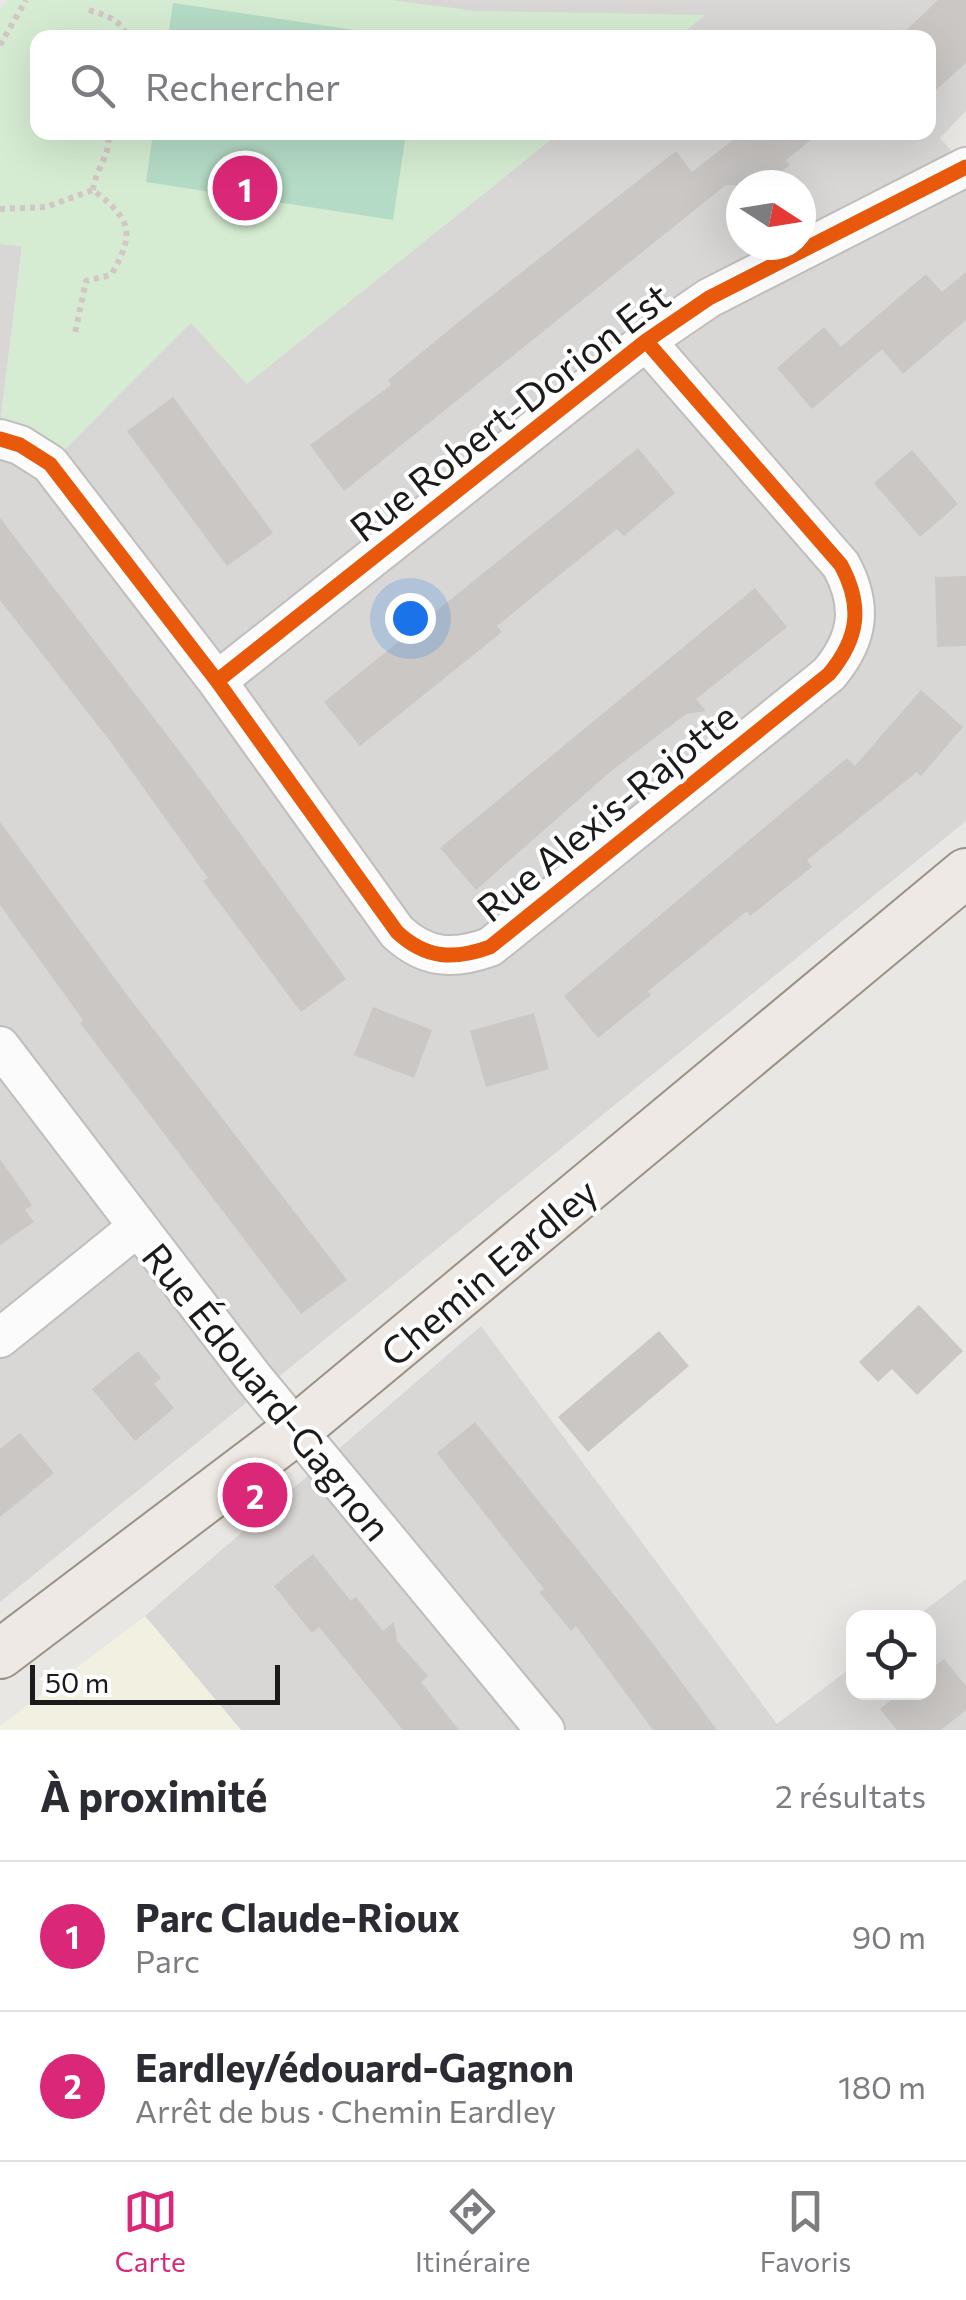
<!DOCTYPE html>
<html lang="fr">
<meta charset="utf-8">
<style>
:root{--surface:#fff;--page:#f7f7f7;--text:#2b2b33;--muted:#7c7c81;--line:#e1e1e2;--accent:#db2777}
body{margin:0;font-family:Commissioner,sans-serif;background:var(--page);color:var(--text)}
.controls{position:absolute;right:30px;bottom:30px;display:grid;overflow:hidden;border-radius:20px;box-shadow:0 10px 40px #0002}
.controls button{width:90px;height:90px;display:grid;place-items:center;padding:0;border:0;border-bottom:2px solid var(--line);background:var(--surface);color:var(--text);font:50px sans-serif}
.compass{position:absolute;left:726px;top:170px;width:90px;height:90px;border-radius:50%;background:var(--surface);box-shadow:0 10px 40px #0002;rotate:102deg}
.scale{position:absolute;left:30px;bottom:25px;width:250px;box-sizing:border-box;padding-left:10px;border:5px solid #1b1b1b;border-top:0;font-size:28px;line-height:35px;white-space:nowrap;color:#1b1b1b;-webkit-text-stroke:8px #fff;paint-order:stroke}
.you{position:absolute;left:410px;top:618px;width:35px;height:35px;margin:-25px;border:8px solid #fff;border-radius:50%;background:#1a73e8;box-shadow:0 0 0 15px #1a73e833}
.badge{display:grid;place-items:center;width:65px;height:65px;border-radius:50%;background:var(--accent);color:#fff;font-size:32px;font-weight:700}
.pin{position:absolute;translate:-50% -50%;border:5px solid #fff;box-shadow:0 2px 10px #0006}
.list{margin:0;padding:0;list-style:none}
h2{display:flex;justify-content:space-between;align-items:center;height:130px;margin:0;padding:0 40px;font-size:42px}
h2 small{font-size:32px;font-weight:400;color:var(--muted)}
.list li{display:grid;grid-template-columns:65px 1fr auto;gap:30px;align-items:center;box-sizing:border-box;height:150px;padding:0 40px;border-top:2px solid var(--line)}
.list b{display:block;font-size:38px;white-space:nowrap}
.list p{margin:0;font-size:32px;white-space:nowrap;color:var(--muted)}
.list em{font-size:32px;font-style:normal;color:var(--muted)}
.icon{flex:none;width:55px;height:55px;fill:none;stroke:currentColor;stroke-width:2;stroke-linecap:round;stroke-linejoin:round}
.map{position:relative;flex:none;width:966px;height:1730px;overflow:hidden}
.search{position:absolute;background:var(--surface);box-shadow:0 10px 40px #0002;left:30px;right:30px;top:30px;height:110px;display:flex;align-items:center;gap:25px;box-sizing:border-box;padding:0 35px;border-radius:20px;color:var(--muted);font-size:38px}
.sheet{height:430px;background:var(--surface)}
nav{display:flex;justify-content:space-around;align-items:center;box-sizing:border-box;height:140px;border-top:2px solid var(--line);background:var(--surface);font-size:28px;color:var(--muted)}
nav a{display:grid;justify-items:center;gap:5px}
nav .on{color:var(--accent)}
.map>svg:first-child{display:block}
</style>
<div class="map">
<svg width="966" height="1730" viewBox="0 0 966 1730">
<rect width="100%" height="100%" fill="#e9e7e4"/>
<path fill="#d8d7d5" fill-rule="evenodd" d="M388,0H966V111L940,138L966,167V821L0,1602V439L50,464L191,322L247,384L559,133L928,132V38L677,37L703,16L475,11ZM741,185H801V245H741Z
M0,244L22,246L0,425Z
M481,1326L777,1724L853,1666L854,1692H928V1618L916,1617L966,1579V1730H241L145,1616Z"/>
<path fill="#f2f0e0" d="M145,1616L241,1730H0V1726Z"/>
<path fill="#d5ecd2" d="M7,0H388L475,11L705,15L677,38H38V132L559,133L247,384L191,323L50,464L0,425L22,246L0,244V9Z"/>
<path fill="#b4dbc6" d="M173,3L402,37H168Z
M153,133H406L393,220L146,182Z"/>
<path fill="#cac7c5" d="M938,0H966V63L928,97V38H898Z
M743,132H821L786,160L790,165L765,185H726L344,491L310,445L391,385L388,380L466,316L676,151L692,172Z
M966,272V320L903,374L882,349L812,409L777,368L824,327L841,347L926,274L942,292Z
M173,397L273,533L227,566L127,431Z
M638,448L675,493L624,536L617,529L557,577L497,626L502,632L360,746L324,702Z
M912,450L958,504L920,537L874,483Z
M0,518L190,765L346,979L301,1012L203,881L208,878L110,741L0,600Z
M966,576V646L937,647L935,577Z
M755,588L787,627L696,699L706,711L686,714L610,772L476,890L440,848Z
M921,690L963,727L921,776L917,772L807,860L812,867L750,916L747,911L648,991L651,995L598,1038L564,996L847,758L855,766Z
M0,822L124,991L347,1280L301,1314L80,1023L83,1020L0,905Z
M373,1007L432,1030L414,1078L354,1055Z
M534,1013L549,1069L486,1087L470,1031Z
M0,1159L32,1205L25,1210L34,1222L0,1245Z
M919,1305L963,1351L917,1395L892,1369L878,1382L859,1362Z
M659,1331L689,1366L588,1452L558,1417Z
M138,1351L161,1378L154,1384L174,1408L135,1441L92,1389Z
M475,1422L651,1641L717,1730H653L576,1626L571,1631L539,1592L544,1589L437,1453Z
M20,1433L54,1473L0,1517V1449Z
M313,1554L351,1601L356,1597L383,1631L394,1622L397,1641L428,1676L421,1682L459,1730H403L319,1627L312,1633L274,1586Z
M944,1659L966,1686V1710L941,1730H897L880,1709L901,1692H928V1671Z"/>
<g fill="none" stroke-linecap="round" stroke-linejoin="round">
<defs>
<path id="minor" d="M0,439L20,445L50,464L217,681L397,932C426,959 454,960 490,947L829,674C859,638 863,606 841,565L646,341
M217,681L646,341L709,298L966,167
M0,1046L253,1377L545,1730
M0,1338L135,1229"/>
<path id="major" d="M0,1654L296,1430L966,873"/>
</defs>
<use href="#minor" stroke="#bfbebc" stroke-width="42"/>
<use href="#major" stroke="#9b9184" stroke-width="52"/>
<path stroke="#d3c6c6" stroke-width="6" stroke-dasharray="5 5" stroke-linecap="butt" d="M89,10C105,15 123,20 127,38
M0,45L26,0
M93,190C95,169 112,155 108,132
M0,209L46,207L93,190C131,219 136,233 111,275L86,281L75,333"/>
<use href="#minor" stroke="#fcfbfb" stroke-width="38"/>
<use href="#major" stroke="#eee9e4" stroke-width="48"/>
<defs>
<path id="cycleway" d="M0,439L20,445L50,464L217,681L397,932C426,959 454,960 490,947L829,674C859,638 863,606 841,565L646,341
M217,681L646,341L709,298L966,167"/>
</defs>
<use href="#cycleway" stroke="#fff" stroke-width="21"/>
<use href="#cycleway" stroke="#e8590c" stroke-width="15"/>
</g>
<g text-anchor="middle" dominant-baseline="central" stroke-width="8" stroke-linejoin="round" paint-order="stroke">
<g font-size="38" fill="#1b1b1b" stroke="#fff">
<text transform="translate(509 411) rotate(-38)">Rue Robert-Dorion Est</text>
<text transform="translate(606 811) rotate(-39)">Rue Alexis-Rajotte</text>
<text transform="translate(488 1271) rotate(-40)">Chemin Eardley</text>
<text transform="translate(268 1391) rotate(51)">Rue Édouard-Gagnon</text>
</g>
</g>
</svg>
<div class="controls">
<button><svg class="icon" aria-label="locate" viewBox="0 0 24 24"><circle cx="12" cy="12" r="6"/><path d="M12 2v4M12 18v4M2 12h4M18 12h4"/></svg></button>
</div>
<svg class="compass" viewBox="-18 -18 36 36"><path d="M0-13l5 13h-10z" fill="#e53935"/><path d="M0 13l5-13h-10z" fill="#7c7c81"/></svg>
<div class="scale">50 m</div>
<div class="you"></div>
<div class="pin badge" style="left:245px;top:188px">1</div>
<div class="pin badge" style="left:255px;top:1495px">2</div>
<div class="search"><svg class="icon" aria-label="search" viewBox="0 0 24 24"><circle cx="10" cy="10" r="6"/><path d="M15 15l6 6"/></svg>Rechercher</div>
</div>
<section class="sheet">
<h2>À proximité<small>2 résultats</small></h2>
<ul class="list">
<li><span class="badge">1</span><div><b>Parc Claude-Rioux</b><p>Parc</p></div><em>90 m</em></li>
<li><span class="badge">2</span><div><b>Eardley/édouard-Gagnon</b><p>Arrêt de bus · Chemin Eardley</p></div><em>180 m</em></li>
</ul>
</section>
<nav>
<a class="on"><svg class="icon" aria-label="map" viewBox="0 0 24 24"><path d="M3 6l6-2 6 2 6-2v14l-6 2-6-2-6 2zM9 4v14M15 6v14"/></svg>Carte</a>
<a><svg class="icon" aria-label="directions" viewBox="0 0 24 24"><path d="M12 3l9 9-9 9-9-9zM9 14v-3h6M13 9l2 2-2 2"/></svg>Itinéraire</a>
<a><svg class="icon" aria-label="saved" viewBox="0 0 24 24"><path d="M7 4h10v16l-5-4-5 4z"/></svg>Favoris</a>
</nav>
